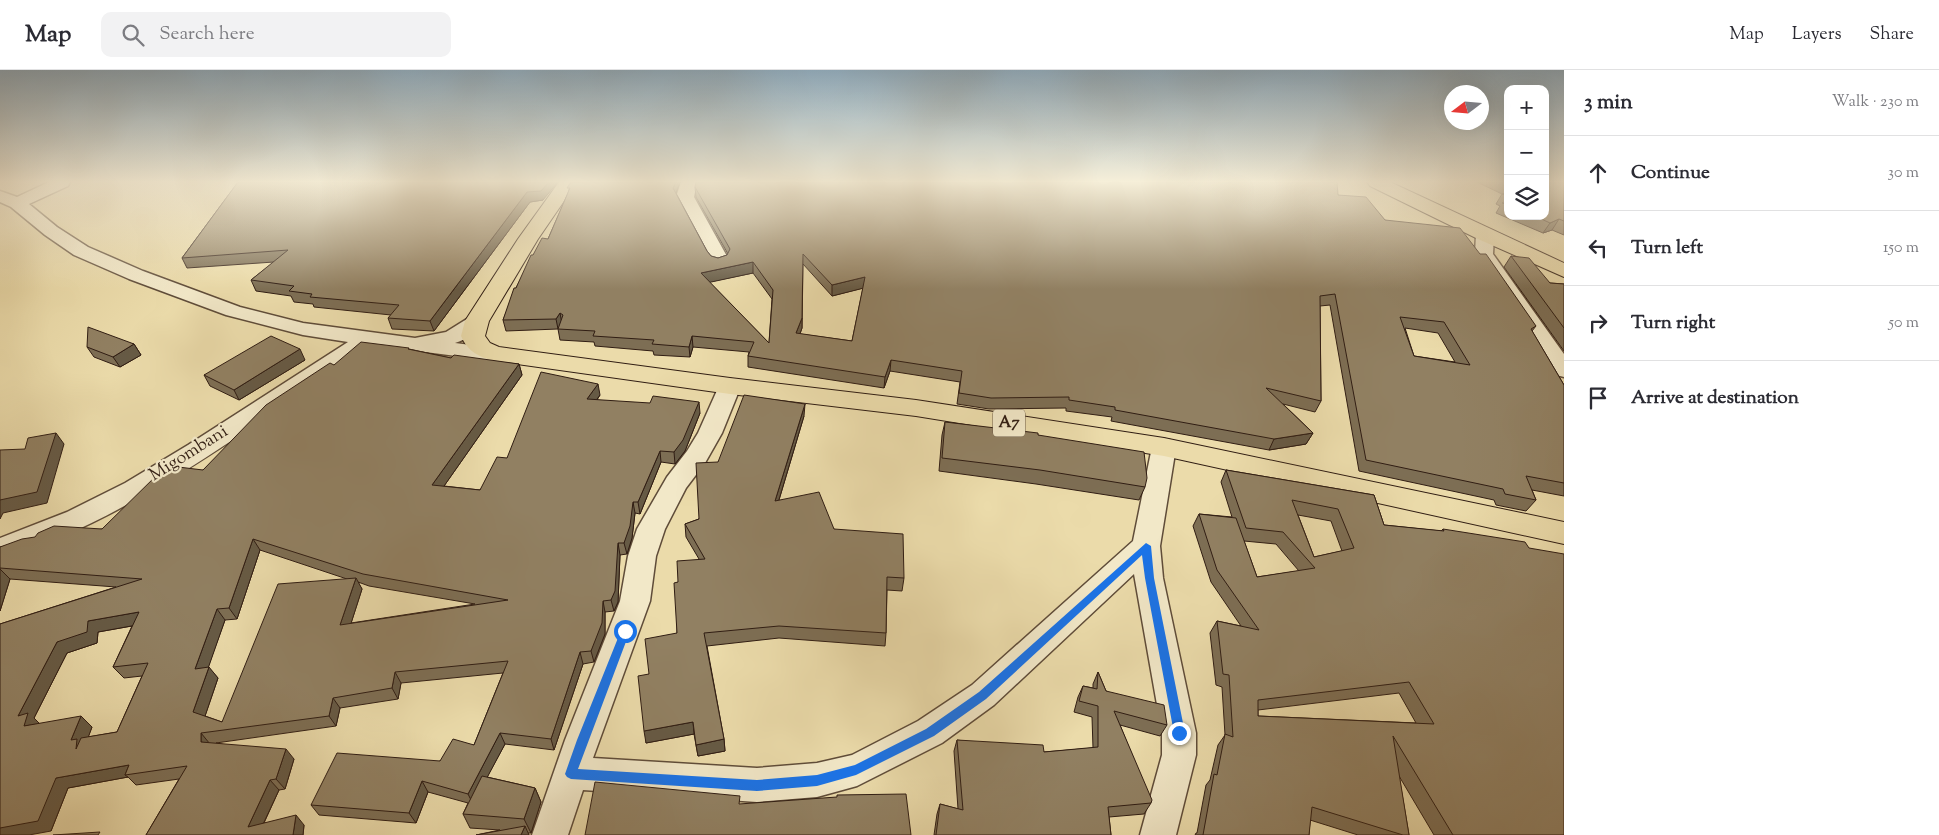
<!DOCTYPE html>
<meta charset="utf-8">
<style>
:root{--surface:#fff;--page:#f2f2f3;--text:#2b2b33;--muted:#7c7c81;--line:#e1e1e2}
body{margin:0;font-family:"Sorts Mill Goudy",serif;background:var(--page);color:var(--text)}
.controls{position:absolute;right:15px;top:15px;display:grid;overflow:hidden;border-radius:10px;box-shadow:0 5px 20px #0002}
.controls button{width:45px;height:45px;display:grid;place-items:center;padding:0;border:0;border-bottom:1px solid var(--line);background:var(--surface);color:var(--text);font:25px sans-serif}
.compass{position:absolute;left:1444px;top:15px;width:45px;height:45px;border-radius:50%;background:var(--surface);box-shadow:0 5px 20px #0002;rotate:254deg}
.stop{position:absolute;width:15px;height:15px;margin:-11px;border:4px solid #1a73e8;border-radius:50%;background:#fff}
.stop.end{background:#1a73e8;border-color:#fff;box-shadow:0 1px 5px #0008}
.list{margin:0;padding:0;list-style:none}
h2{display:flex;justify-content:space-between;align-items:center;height:65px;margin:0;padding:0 20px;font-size:21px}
h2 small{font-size:16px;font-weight:400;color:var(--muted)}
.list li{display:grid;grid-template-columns:32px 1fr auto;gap:15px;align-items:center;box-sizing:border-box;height:75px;padding:0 20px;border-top:1px solid var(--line)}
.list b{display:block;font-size:19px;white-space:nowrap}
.list em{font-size:16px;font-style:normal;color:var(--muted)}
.icon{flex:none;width:28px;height:28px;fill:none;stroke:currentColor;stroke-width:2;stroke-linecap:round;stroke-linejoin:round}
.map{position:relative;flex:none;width:1564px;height:765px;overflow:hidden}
header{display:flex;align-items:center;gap:30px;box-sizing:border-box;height:70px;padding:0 25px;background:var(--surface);border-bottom:1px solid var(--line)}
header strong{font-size:24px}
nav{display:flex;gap:28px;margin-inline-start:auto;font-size:18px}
.search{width:350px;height:45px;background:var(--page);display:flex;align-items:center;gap:12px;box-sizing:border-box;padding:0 18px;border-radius:10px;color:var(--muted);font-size:19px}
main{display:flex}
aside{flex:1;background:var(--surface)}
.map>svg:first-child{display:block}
</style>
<header>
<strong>Map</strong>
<div class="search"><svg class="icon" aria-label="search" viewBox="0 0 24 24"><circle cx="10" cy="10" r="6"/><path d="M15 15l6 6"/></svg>Search here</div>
<nav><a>Map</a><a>Layers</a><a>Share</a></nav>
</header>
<main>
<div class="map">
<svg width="1564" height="765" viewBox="0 0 1564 765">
<rect width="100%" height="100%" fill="#ebdbaa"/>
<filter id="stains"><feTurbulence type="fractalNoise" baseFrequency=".004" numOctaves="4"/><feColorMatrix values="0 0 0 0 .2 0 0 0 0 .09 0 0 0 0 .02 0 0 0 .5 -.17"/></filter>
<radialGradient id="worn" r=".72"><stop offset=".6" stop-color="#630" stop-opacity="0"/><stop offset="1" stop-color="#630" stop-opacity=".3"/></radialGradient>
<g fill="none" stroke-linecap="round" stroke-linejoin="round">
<defs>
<path id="minor" d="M49,112H70L68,116L29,134L57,157L88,177L143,201L240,237L303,253L415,268L446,262L470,247L477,245L484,247L487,251C481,260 466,270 455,273L503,279L506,284L503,289L495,291L371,275L359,286C243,360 133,448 0,490V468L67,442L125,413L188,375L348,272L303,265L226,245L129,209L74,185L45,165L11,137L0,132V121L17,127Z
M681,112H697L694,127L729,190L726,194L719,196L712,194L709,190L676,127Z
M1485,160L1491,161L1494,165L1493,184L1564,284V307L1556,305L1475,184L1476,165L1479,161Z
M730,309L738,311L741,316L722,363L705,393L686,418L665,459L656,486L650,531L593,688L757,698L817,693L852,685L918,651L972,615L1133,471L1152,377L1155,371L1164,369L1173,371L1176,377L1160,476L1163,508L1196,663V685L1176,765H1140L1162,685V663L1134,504L994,635L942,673L857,716L817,727L757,732L583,720L568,765H532L565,670L620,531L628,486L637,459L667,407L687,381L698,363L719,316L722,311Z"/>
<path id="highway" d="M559,112H577L538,169L489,251L485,266L490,273L499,277L730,308L916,330L1164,368L1564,452V474L1164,386L916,346L730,324L495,291C479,287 468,282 461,266L465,251L518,169Z
M1367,112H1390L1564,193V207L1478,169L1370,116Z"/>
</defs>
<use href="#minor" stroke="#5f4c39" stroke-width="3"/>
<use href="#highway" stroke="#301d13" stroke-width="2"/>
<use href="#minor" fill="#f2e8c8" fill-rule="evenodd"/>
<use href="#highway" fill="#ebdbaa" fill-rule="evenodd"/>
</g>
<path fill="#7d6e54" stroke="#301d13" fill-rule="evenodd" d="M238,112L543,130L530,132L434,261L392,259L388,248L391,245L314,237L313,234L294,232L291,226L256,221L251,210L274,192L187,198L182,188Z
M571,112H680L676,123L707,181L711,186L718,188L727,185L728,184L696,127L695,117L1338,125L1385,150L1536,256L1532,261L1564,315V426L1532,420L1536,430L1526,441L1496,435L1494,430L1359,401L1330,235L1320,236L1321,331L1315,342L1283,334L1313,363L1306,374L1269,380L1111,351L1112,347L1066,341V338L989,339L957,334L960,312L890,301L884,318L748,297V286L749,282L693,277L690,287L654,285L653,281L595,276L594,272L560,270L558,259L506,261L503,250L516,218L533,185L548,169L568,123ZM803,194L832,226L863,218L852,271L800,264L802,258ZM753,203L772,229L769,273L709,212ZM1405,258L1438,263L1455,292L1414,286Z
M1477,112H1508V146H1545L1564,112V165L1552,160L1543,163L1496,143L1500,136L1496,134L1502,124Z
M1511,186L1550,213L1564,214V281L1504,197Z
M134,274L141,285L120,297L94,287L87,277Z
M409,279L451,288L519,294L522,305L444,416L480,420L507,388L600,325L597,330L700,343L685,381L675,394L661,392L640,444L635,443L632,468L627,484L620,485L618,532L614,541L605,542V564L594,592L583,594L554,680L505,674L487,707L535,718L541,732L531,763H528L529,765H476L500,760L470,758L463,744L468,733L428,722L416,753L319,745L311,735L440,691L474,675L503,603L401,613L398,629L340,638L336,656L216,673L294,689L285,719L279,720L264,753L304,755L303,765H146L179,709L136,715L128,707L68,718L51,761L0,554L116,517L10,509L0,541V477L102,459L203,400L334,295ZM260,480L347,509L222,652L205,646L218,608L208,597L225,550L237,549ZM358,512L369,516L475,534L351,553L362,519ZM132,556L113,597L124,608L142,606L117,662L88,667L92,657L40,654L34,648L67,583L97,573L98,562Z
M305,290L239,330L210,316L204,305Z
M804,346L779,430L834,459L904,508L902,521L887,520L886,563L885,576L779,568L707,576L724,669L725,681L698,686L694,664L646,673L649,604L677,563L678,512L699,489L686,467L685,454L699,449L718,392Z
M945,352L1038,365L1145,417L1139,430L1036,414L939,401L942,365Z
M1226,400L1374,425L1384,455L1441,461L1443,459L1564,765H1434L1399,706L1409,765H1358L1310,750L1309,765H1195L1196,763H1197L1206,715L1210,710L1218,675L1225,665L1222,617L1216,615L1210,563L1217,551L1241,556L1211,512L1193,456L1199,444L1232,447L1221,412ZM1298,445L1331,451L1342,481L1314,487ZM1244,471L1276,474L1299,501L1257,507ZM1399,623L1416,653L1258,646V640Z
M1098,602L1106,621L1167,655L1160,666L1120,655L1151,733L1144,744L1109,747L1111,765H934L937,744L940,734L958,739L954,681L957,670L1044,682L1093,678L1092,647L1074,642L1078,627L1083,616L1093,618V614Z"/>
<path fill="#665a45" stroke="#301d13" d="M549,112H558L543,130L530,132L434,261L430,251L527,122Z
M676,112H680L674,128L673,118Z
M1559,149L1552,160L1543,163L1550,153Z
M753,192V203L702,214L701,203Z
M865,207L864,218L832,226V215Z
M560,243L562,254L558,259L556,249Z
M802,248V258L796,274V263Z
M692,266L693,277L690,287L689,277Z
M134,274L141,285L120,297L113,287Z
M300,279L305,290L239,330L234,320Z
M891,290L890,301L884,318L885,307Z
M519,294L522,305L437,426L432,415Z
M598,314L600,325L589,340L587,329Z
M699,332L700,343L685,381L675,394L674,382Z
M805,334L804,346L775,443V431Z
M56,363L64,374L47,433L3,443L0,449V430Z
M1313,363L1306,374L1269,380L1274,369Z
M660,381L661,392L640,444L638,432Z
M633,432L635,443L632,468L627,484L624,473Z
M253,469L260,480L237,549L229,538Z
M618,473L620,485L618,532L614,541L611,530Z
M0,499L10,509L0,541Z
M356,508L362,519L347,566L340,555Z
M603,531L605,542V564L594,592L591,581Z
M217,539L225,550L204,610L195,599Z
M139,542L148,553L98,562L97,573L67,583L34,648L40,654L24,656L18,646L57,572L88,551Z
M580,582L583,594L554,680L551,669Z
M209,597L218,608L203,652L193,642Z
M395,602L401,613L398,629L392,618Z
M333,628L340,638L336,656L329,646Z
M81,646L92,657L85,676L76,679L71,670Z
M693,652L694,664L646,673L644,661Z
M201,663L210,674L201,672Z
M500,663L505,674L473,734L468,724Z
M724,669L725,681L698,686L696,675Z
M286,679L294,689L285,719L276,709Z
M129,695L125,705L128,707L68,718L51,761L29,765H0V758L56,708Z
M270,710L279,720L258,765L248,757Z
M422,711L428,722L416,753L409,743Z
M535,718L541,732L531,763L524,749Z
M296,745L304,755L303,765H293Z
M525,756L529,765H521Z"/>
<path fill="#918062" stroke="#301d13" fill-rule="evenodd" d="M238,112H549L541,121L527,122L430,251L388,248L399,235L310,227L312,224L289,221L294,216L251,210L288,180L182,188Z
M571,112H676L673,118L707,181L711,186L718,188L727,185L730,179L695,117L696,112H1337L1338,125L1366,127L1385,150L1460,158L1480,184H1486L1536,256L1531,259L1564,315V413L1526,406L1536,430L1505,424L1503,419L1366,390L1335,224L1320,226L1321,331L1266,318L1313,363L1274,369L1115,340V337L1069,330V327L991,328L959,323L962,301L891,290L885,307L748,286L754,272L692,266L689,277L652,274L654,270L593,266L595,261L558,259L563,245L560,243L556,249L503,250L514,218H516L531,185H533L542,168L548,169L570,118H567ZM803,184L832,215L865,207L852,271L796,263L802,248ZM753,192L773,220L769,273L701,203ZM1400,247L1444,252L1470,295L1414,286Z
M1545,112H1564V151L1559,149L1550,153L1535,146H1545Z
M1508,122V126L1502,124Z
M1508,130V135L1502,133Z
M1511,186L1529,188L1550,213L1564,214V258Z
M88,257L134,274L113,287L87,277Z
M271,266L300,279L234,320L204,305Z
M361,272L409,278L408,279L451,288L454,285L519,294L432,415L480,420L497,387L507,388L541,302L598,314L587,329L650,333L653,326L699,332L683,370L674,382L660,381L638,432H633L630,456L624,473H618L615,521L611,530L603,531L602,553L591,581L580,582L551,669L500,663L468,724L422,711L409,743L311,735L337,683L440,691L453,669L474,675L508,591L395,602L392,618L333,628L329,646L201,663V672L286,679L276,709L270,710L248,757L296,745L293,765H146L187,696L125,705L129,695L56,708L38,751L0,758V554L142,509L0,498V477L22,469L35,467L38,463L54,456L102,459L159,403L170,396L203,400L266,335L330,293L334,295ZM253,469L363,504L508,530L340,555L356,508L278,514L222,652L193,642L209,597L195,599L217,539L229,538ZM139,542L113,597L148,593L117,662L81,668L76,679L77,669L71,670L81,646L24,656L28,643L18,646L57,572L87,562L88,551Z
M744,325L805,334L775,431L819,422L834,459L903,464L904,508L887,507L886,563L779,556L704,563L724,669L696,675L693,652L644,661L638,606L649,604L645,569L677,563L674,513L678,512L677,491L705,489L685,454L699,449L696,393L718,392Z
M945,352L1038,363V365L1144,382L1147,408L1145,417L1040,400L942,388Z
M56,363L37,422L0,430V380L25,379L28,368Z
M1226,400L1374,425L1384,455L1444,461L1443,459L1525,472L1529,478L1564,484V765H1453L1393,666L1409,765H1403L1312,737L1309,765H1203L1214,704L1217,705L1225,664L1233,667L1229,605L1223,604L1217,551L1259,560L1217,500L1199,444L1236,448L1257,507L1315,498L1283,462L1246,458ZM1292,430L1338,439L1354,478L1314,487ZM1409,612L1434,654L1258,646V630Z
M1098,602L1106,621L1164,635L1167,655L1114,641L1152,730L1151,733L1108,737L1111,765H936L940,734L963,740L957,670L1043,675L1044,682L1098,677V636L1079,631L1083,616L1097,619Z
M482,706L535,718L524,749L463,744Z
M595,712L740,726L739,734L837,727V725L906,724L911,765H585Z
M525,756L521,765H476Z
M100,762L98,765H53Z"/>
<linearGradient id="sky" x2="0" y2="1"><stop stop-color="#8faabb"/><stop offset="0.51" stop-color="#f6efd9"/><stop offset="1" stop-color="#f6efd9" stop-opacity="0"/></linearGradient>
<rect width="1564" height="219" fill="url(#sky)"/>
<path fill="#1a73e8" d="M1146,473L1151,476L1154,508L1185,663L1183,667L1179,668L1175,667L1174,663L1145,508L1142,485L986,629L934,666L856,705L817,716L757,721L571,709L567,707L565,704L577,670L622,558L625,557L630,561L578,699L757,710L817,705L855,695L926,659L979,622Z"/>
<g text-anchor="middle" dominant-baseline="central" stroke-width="4.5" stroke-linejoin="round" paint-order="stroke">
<rect fill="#f2e8c8" stroke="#6a5a49" stroke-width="1" x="993" y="339.5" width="32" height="27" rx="4"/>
<g font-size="16" font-weight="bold" fill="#301d13">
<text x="1009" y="353">A7</text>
</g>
<g font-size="18" fill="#301d13" stroke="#f2e8c8">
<text transform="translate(189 384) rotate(-32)">Migombani</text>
</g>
</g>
<rect width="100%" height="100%" filter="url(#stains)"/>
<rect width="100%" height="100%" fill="url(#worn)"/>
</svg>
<div class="controls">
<button>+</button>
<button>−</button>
<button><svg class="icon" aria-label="layers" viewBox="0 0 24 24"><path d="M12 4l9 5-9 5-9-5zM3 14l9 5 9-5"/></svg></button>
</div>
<svg class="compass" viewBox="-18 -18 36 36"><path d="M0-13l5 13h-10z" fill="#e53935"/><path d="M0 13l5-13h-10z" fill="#7c7c81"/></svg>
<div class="stop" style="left:625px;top:561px"></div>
<div class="stop end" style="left:1179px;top:663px"></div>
</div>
<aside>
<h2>3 min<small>Walk · 230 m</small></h2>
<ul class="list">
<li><svg class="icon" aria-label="ahead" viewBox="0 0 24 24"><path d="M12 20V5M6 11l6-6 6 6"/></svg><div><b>Continue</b></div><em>30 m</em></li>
<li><svg class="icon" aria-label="left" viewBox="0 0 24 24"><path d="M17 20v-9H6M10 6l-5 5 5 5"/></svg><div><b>Turn left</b></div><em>150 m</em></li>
<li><svg class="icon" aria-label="right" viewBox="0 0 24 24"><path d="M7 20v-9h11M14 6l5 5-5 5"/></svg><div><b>Turn right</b></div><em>50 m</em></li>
<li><svg class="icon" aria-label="arrive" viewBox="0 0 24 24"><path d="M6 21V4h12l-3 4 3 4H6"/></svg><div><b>Arrive at destination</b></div></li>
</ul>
</aside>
</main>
